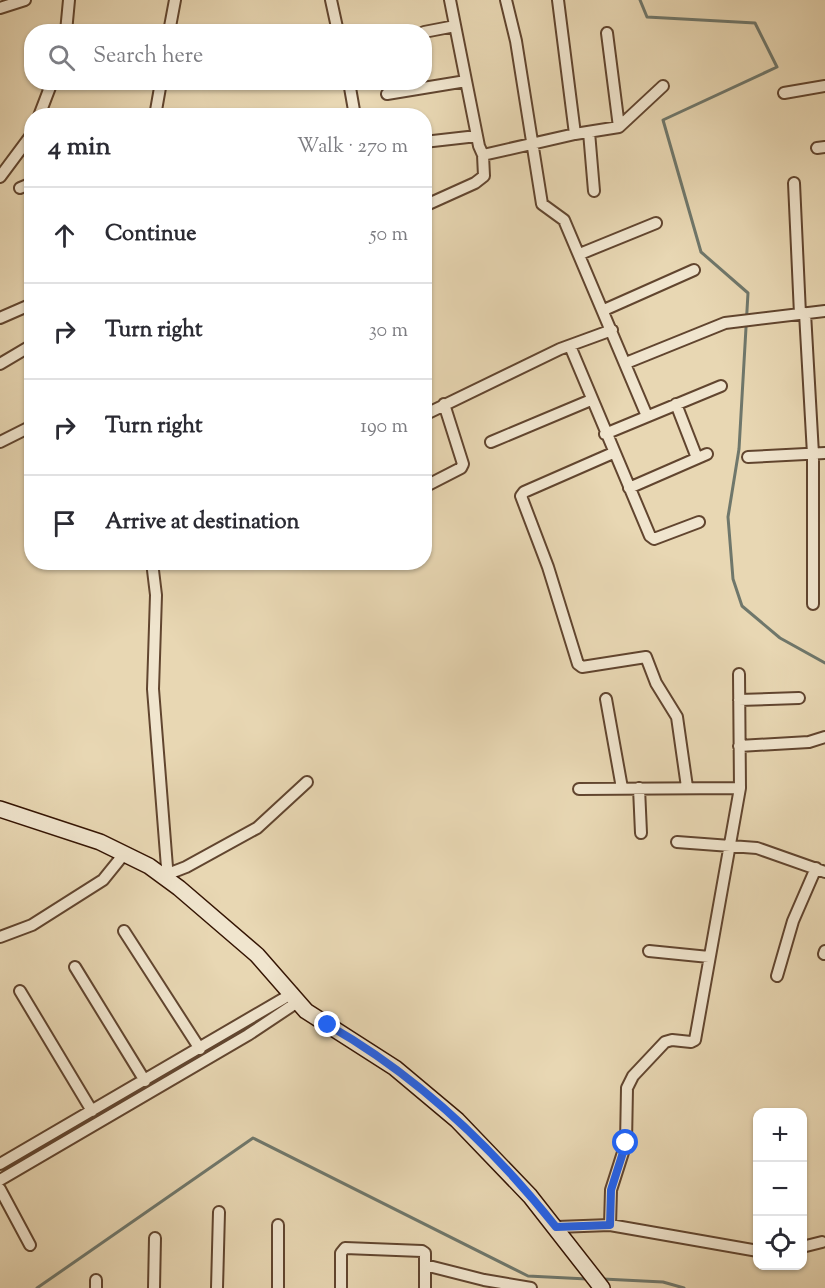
<!DOCTYPE html>
<meta charset="utf-8">
<style>
:root{--surface:#fff;--page:#f2f2f3;--text:#2b2b33;--muted:#7c7c81;--line:#e1e1e2}
body{margin:0;font-family:"Sorts Mill Goudy",serif;background:var(--page);color:var(--text)}
.controls{position:absolute;right:18px;bottom:18px;display:grid;overflow:hidden;border-radius:12px;box-shadow:0 2px 4px #0004}
.controls button{width:54px;height:54px;display:grid;place-items:center;padding:0;border:0;border-bottom:2px solid var(--line);background:var(--surface);color:var(--text);font:30px sans-serif}
.stop{position:absolute;width:18px;height:18px;margin:-14px;border:4px solid #2563eb;border-radius:50%;background:#fff}
.stop.end{background:#2563eb;border-color:#fff;box-shadow:0 2px 6px #0008}
.list{margin:0;padding:0;list-style:none}
h2{display:flex;justify-content:space-between;align-items:center;height:78px;margin:0;padding:0 24px;font-size:26px}
h2 small{font-size:20px;font-weight:400;color:var(--muted)}
.list li{display:grid;grid-template-columns:39px 1fr auto;gap:18px;align-items:center;box-sizing:border-box;height:96px;padding:0 24px;border-top:2px solid var(--line)}
.list b{display:block;font-size:22px;white-space:nowrap}
.list em{font-size:20px;font-style:normal;color:var(--muted)}
.icon{flex:none;width:33px;height:33px;fill:none;stroke:currentColor;stroke-width:2;stroke-linecap:round;stroke-linejoin:round}
.map{position:relative;flex:none;width:825px;height:1288px;overflow:hidden}
.search{position:absolute;background:var(--surface);box-shadow:0 2px 4px #0004;left:24px;top:24px;width:408px;height:66px;display:flex;align-items:center;gap:15px;box-sizing:border-box;padding:0 21px;border-radius:24px;color:var(--muted);font-size:22px}
.panel{position:absolute;background:var(--surface);box-shadow:0 2px 4px #0004;left:24px;top:108px;width:408px;height:462px;border-radius:24px}
.map>svg:first-child{display:block}
</style>
<div class="map">
<svg width="825" height="1288" viewBox="0 0 825 1288">
<rect width="100%" height="100%" fill="#e8d7b3"/>
<filter id="stains"><feTurbulence type="fractalNoise" baseFrequency=".00333" numOctaves="4"/><feColorMatrix values="0 0 0 0 .2 0 0 0 0 .09 0 0 0 0 .02 0 0 0 .5 -.17"/></filter>
<radialGradient id="worn" r=".72"><stop offset=".6" stop-color="#630" stop-opacity="0"/><stop offset="1" stop-color="#630" stop-opacity=".3"/></radialGradient>
<g fill="none" stroke-linecap="round" stroke-linejoin="round">
<path stroke="#6f776b" stroke-width="3" d="M640,0L647,17L755,23L777,67L663,120L701,252L748,293L739,449L728,517L733,579L742,606L780,638L825,663
M603,1279L663,1282L684,1288
M37,1288L253,1138L528,1276L587,1279"/>
<defs>
<path id="minor" d="M331,0L338,32
M450,0L479,146L483,155L575,134L558,0
M506,0L516,41L542,204L564,220L647,416
M0,8L25,0
M66,32L69,0
M169,32L175,0
M424,32L455,26
M607,33L619,127
M349,82L355,116
M784,93L825,86
M387,94L466,81
M39,116L52,82
M155,116L161,82
M589,132L594,191
M575,134L619,127L663,86
M424,142L477,136
M817,148L825,147
M0,177L32,134
M794,183L800,314
M20,188L32,183
M424,206L475,183L484,176L483,155
M580,254L656,223
M604,310L694,270
M805,313L813,454V604
M0,318L32,304
M570,346L650,536L654,539L699,522
M626,363L725,323L825,311
M0,364L32,345
M676,404L697,458
M424,415L560,349L612,330
M605,434L721,386
M0,442L32,426
M491,442L591,400
M613,453L524,492L521,496L548,567L578,664L582,667L646,657L656,683L677,717L687,787
M748,457L825,453
M424,487L461,468L463,464L444,404
M629,488L707,454
M152,562L156,595L153,689L168,880
M606,699L622,788
M739,700L799,698
M739,746L809,742L825,737
M639,788L641,833
M579,789L740,788
M677,842L757,848L825,872
M168,874L186,867L257,828L307,782
M124,931L200,1049
M0,937L32,925L103,880L124,854
M649,951L709,957
M824,954L825,951
M75,967L145,1081
M777,976L793,921L816,868
M20,991L92,1111
M0,1164L293,993
M0,1180L248,1035L299,1001
M0,1189L30,1245
M610,1225L611,1190L626,1143L627,1088L633,1076L665,1042L672,1040L691,1042L695,1040L740,788L739,674
M557,1227L610,1225L758,1251
M802,1247L822,1242
M425,1265L484,1280L531,1288
M96,1288V1280
M154,1288L155,1238
M217,1288L219,1212
M278,1288V1225
M341,1288V1253L345,1248L422,1251L425,1253V1288"/>
<path id="secondary" d="M0,809L100,842L149,866L179,888L257,955L306,1011L395,1068L457,1120L530,1196L602,1288"/>
</defs>
<use href="#minor" stroke="#61452f" stroke-width="14"/>
<use href="#secondary" stroke="#341403" stroke-width="18"/>
<use href="#minor" stroke="#f0e5ce" stroke-width="10"/>
<use href="#secondary" stroke="#f0e5ce" stroke-width="15"/>
</g>
<g fill="none" stroke-linecap="round" stroke-linejoin="round">
<path stroke="#2563eb" stroke-width="8" d="M328,1025C416,1075 493,1148 556,1227L610,1225L611,1190L626,1143"/>
</g>
<rect width="100%" height="100%" filter="url(#stains)"/>
<rect width="100%" height="100%" fill="url(#worn)"/>
</svg>
<div class="controls">
<button>+</button>
<button>−</button>
<button><svg class="icon" aria-label="locate" viewBox="0 0 24 24"><circle cx="12" cy="12" r="6"/><path d="M12 2v4M12 18v4M2 12h4M18 12h4"/></svg></button>
</div>
<div class="stop" style="left:626px;top:1143px"></div>
<div class="stop end" style="left:328px;top:1025px"></div>
<div class="search"><svg class="icon" aria-label="search" viewBox="0 0 24 24"><circle cx="10" cy="10" r="6"/><path d="M15 15l6 6"/></svg>Search here</div>
<section class="panel">
<h2>4 min<small>Walk · 270 m</small></h2>
<ul class="list">
<li><svg class="icon" aria-label="ahead" viewBox="0 0 24 24"><path d="M12 20V5M6 11l6-6 6 6"/></svg><div><b>Continue</b></div><em>50 m</em></li>
<li><svg class="icon" aria-label="right" viewBox="0 0 24 24"><path d="M7 20v-9h11M14 6l5 5-5 5"/></svg><div><b>Turn right</b></div><em>30 m</em></li>
<li><svg class="icon" aria-label="right" viewBox="0 0 24 24"><path d="M7 20v-9h11M14 6l5 5-5 5"/></svg><div><b>Turn right</b></div><em>190 m</em></li>
<li><svg class="icon" aria-label="arrive" viewBox="0 0 24 24"><path d="M6 21V4h12l-3 4 3 4H6"/></svg><div><b>Arrive at destination</b></div></li>
</ul>
</section>
</div>
